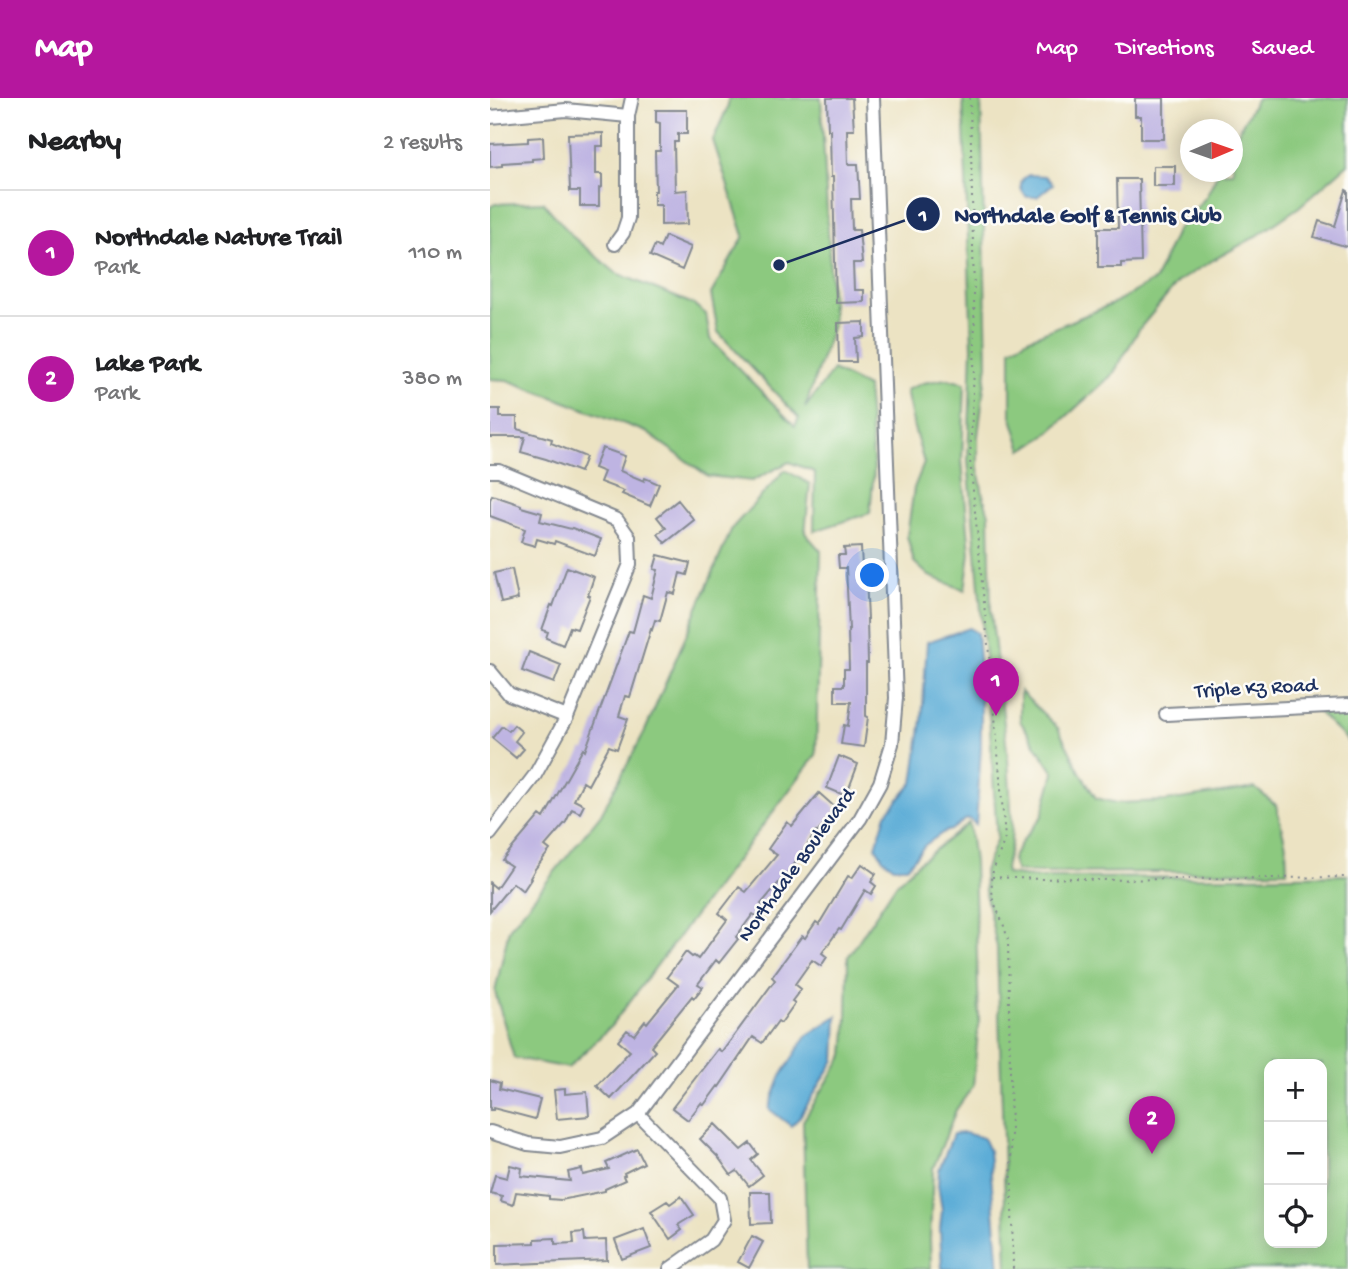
<!DOCTYPE html>
<meta charset="utf-8">
<style>
:root{--surface:#fff;--page:#f6f6f6;--text:#202124;--muted:#757577;--line:#e0e0e0;--accent:#b5179e}
body{margin:0;font-family:"Gochi Hand",sans-serif;background:var(--page);color:var(--text)}
.controls{position:absolute;right:21px;bottom:21px;display:grid;overflow:hidden;border-radius:14px;box-shadow:0 4px 18px #0003}
.controls button{width:63px;height:63px;display:grid;place-items:center;padding:0;border:0;border-bottom:2px solid var(--line);background:var(--surface);color:var(--text);font:35px sans-serif}
.compass{position:absolute;left:690px;top:21px;width:63px;height:63px;border-radius:50%;background:var(--surface);box-shadow:0 4px 18px #0003;rotate:88deg}
.you{position:absolute;left:383px;top:478px;width:24px;height:24px;margin:-18px;border:5px solid #fff;border-radius:50%;background:#1a73e8;box-shadow:0 0 0 10px #1a73e833}
.badge{display:grid;place-items:center;width:46px;height:46px;border-radius:50%;background:var(--accent);color:#fff;font-size:23px;font-weight:700}
.pin{position:absolute;translate:-50% -58px;filter:drop-shadow(0 2px 4px #0008)}
.pin::after{content:'';position:absolute;top:37px;width:24px;height:21px;background:inherit;clip-path:polygon(0 0,100% 0,50% 100%)}
.list{margin:0;padding:0;list-style:none}
h2{display:flex;justify-content:space-between;align-items:center;height:91px;margin:0;padding:0 28px;font-size:30px}
h2 small{font-size:23px;font-weight:400;color:var(--muted)}
.list li{display:grid;grid-template-columns:46px 1fr auto;gap:21px;align-items:center;box-sizing:border-box;height:126px;padding:0 28px;border-top:2px solid var(--line)}
.list b{display:block;font-size:26px;white-space:nowrap}
.list p{margin:0;font-size:23px;white-space:nowrap;color:var(--muted)}
.list em{font-size:23px;font-style:normal;color:var(--muted)}
.icon{flex:none;width:38px;height:38px;fill:none;stroke:currentColor;stroke-width:2;stroke-linecap:round;stroke-linejoin:round}
.map{position:relative;flex:none;width:858px;height:1171px;overflow:hidden}
header{display:flex;align-items:center;gap:42px;box-sizing:border-box;height:98px;padding:0 35px;background:var(--accent);color:#fff}
header strong{font-size:33px}
nav{display:flex;gap:38px;margin-inline-start:auto;font-size:24px}
main{display:flex}
aside{flex:1;background:var(--surface)}
.map>svg:first-child{display:block}
</style>
<header>
<strong>Map</strong>
<nav><a>Map</a><a>Directions</a><a>Saved</a></nav>
</header>
<main>
<aside>
<h2>Nearby<small>2 results</small></h2>
<ul class="list">
<li><span class="badge">1</span><div><b>Northdale Nature Trail</b><p>Park</p></div><em>110 m</em></li>
<li><span class="badge">2</span><div><b>Lake Park</b><p>Park</p></div><em>380 m</em></li>
</ul>
</aside>
<div class="map">
<svg width="858" height="1171" viewBox="0 0 858 1171">
<rect width="100%" height="100%" fill="#fdfcf7"/>
<filter id="ink" filterUnits="userSpaceOnUse"><feTurbulence type="fractalNoise" baseFrequency=".0143" numOctaves="2"/><feDisplacementMap in="SourceGraphic" scale="14" xChannelSelector="R" yChannelSelector="G"/><feConvolveMatrix kernelMatrix="1 2 1 2 8 2 1 2 1" color-interpolation-filters="sRGB"/></filter>
<filter id="wash" filterUnits="userSpaceOnUse"><feTurbulence type="fractalNoise" baseFrequency=".00686" numOctaves="4" result="noise"/><feDisplacementMap in="SourceGraphic" scale="28" xChannelSelector="R" yChannelSelector="G"/><feGaussianBlur stdDeviation="1.57" result="paint"/><feColorMatrix in="noise" values="0 0 0 0 0 0 0 0 0 0 0 0 0 0 0 0 0 1.4 0 .05"/><feComposite in="paint" operator="in"/></filter>
<g filter="url(#wash)">
<rect width="100%" height="100%" fill="#ece3c3"/>
<path fill="#8cc97f" stroke="#547c6e" stroke-width="2" fill-rule="evenodd" d="M238,0H331L343,227L315,310L343,272L377,289L384,372L380,415L324,433L325,374L299,364L262,383L218,378L156,334L17,282L0,281V109L5,106L53,104L82,138L126,175L203,206L216,216L220,241L305,328L309,320L228,234L221,196L254,138L223,42L238,8Z
M473,0H491L497,266L488,338V370L493,397L499,417L501,513L518,661L522,726L521,746L515,770L516,776L549,780L751,779L858,777V1171H517L507,849L495,794L494,773L507,740L496,570L478,362L482,250ZM779,966H832V1145H779Z
M767,0H858V66L809,109L767,138L725,161L689,183L650,230L623,276L554,339L532,352L521,317V251L538,241L620,207L665,182L686,133L716,99L728,74H743V43Z
M456,281L475,285L472,362L480,455L475,492L439,478L424,464L417,438L424,390L434,365L424,330L416,292L433,285Z
M295,372L320,386L315,435L331,453L326,657L121,928L78,970L24,960L5,894L19,831L111,716L155,633L242,430Z
M530,593L568,630L590,674L606,700L627,705L676,703L765,690L786,707L796,748L797,773L549,775L526,773L522,762L523,759L533,742L552,718L564,675L530,623Z
M858,613V643L828,614Z
M479,725L484,764L489,922L483,988L466,1012L443,1071L440,1141L441,1171H317L313,1023L354,957L357,920L358,859L407,785L427,766Z"/>
<path fill="#5dadd7" stroke="#3c6e9a" stroke-width="2" d="M539,77L555,78L563,86L547,99H537C529,92 528,82 539,77Z
M479,530L487,535L491,586V649L486,727L480,721L475,722L461,732L454,734L435,747L417,769H404L393,761L386,749L396,716L423,685L432,622L437,544Z
M347,918L345,962L309,1020L301,1028L279,1011L290,980L316,938Z
M475,1035L493,1040L499,1053L509,1171H452L450,1131L452,1112L448,1087L449,1072L463,1036Z"/>
<g id="blocks">
<path fill="#beb4e2" d="M337,0H362L364,32H357L358,66H368L370,101H361L362,132H369L372,165H363L364,192H374V204L346,205L343,79H341L340,32H338Z
M645,0H674V41H651V18H645Z
M166,12H197V36H188V44H184L185,93L197,92L198,126L171,127V107H164V93H166L165,53H170V25L166,24Z
M113,35V48H106V76H112V89L109,90V108H90V93H80L78,36Z
M53,39L54,60L42,61V63L12,65V68L0,69V46L38,44V40Z
M663,68H685V88H663Z
M627,81H649L651,164L631,165V169H608V130H628Z
M856,92L858,93V149L824,139L829,123L845,128Z
M175,138L201,149L192,172L160,158L165,147L170,150Z
M374,224V239L365,240L366,264H349L348,225Z
M0,311H10V319H27V331L62,341L61,345L96,359L90,374L56,361L31,354L35,339H0Z
M112,350L135,358L130,373L154,383L155,380L169,386L160,408L132,396L134,393L110,384L114,374L104,370Z
M2,397L31,407V409L52,415L50,423L81,431L82,430L111,441L105,458L65,443L64,446L47,441L45,448L31,444L35,431L0,418V402Z
M188,402L204,422L175,445L168,436L176,430L167,419Z
M371,449L372,470H377V479H376L378,521H377L378,565H376V618L378,619L374,649L351,646L354,627L358,628L361,604H345V588H354V571H359L358,531H359L356,470H349L348,457H355L354,450Z
M168,457L200,465L197,477L190,475L185,496L178,494L170,523L165,522L162,532L161,531L140,599L135,598L129,618L138,621L127,651L119,648L98,687L93,684L84,702L94,707L90,715L82,711L76,724L55,748L60,752L45,771L40,780L41,781L33,793L23,785L0,813V785L6,790L21,768L12,762L50,717L54,720L93,651L95,653L139,533L143,534L153,497L161,500L168,472L164,471Z
M77,469L104,479L98,497L100,498L87,531L80,529L73,547L56,540L58,534L52,532L61,507L63,508Z
M22,471L28,501L11,505L4,475Z
M39,554L71,567L64,585L32,573Z
M24,627L32,634L25,643L34,651L26,660L2,640L12,628L19,633Z
M349,658L368,666L356,698L337,690Z
M329,695L347,711L327,735L326,734L303,768L271,806L274,808L266,818L263,816L246,839L248,841L229,865L226,862L208,886L213,889L204,900L202,898L161,949L165,953L121,1001L107,988L140,953L128,943L137,932L144,937L155,923L157,925L188,887L177,879L196,854L202,859L204,858L208,861L237,822L229,815L249,789L256,794L287,757L278,751L287,738L297,724L302,728Z
M372,766L386,776L381,784L386,788L381,796L375,792L351,832L349,831L332,855L337,859L331,868L322,862L305,886L311,891L302,903L305,905L291,925L288,923L272,945L263,939L229,989L228,988L214,1007L211,1005L198,1022L182,1010L228,951L232,954L285,882L282,879L312,838L315,840L326,824L329,826L358,778L362,780Z
M0,982L10,985L9,991L50,1001L45,1021L3,1010V1012H0Z
M75,991V996L97,994L99,1018L67,1021L64,992Z
M225,1026L251,1052L260,1045L268,1056L261,1062L273,1077L259,1088L247,1073L241,1077L228,1059L210,1041Z
M147,1051L154,1065L134,1075L135,1077L133,1078L135,1082L115,1091V1093L71,1102L59,1101V1098L26,1094L23,1107L11,1103L12,1098L0,1095L5,1077L17,1080L20,1067L32,1070L31,1078L80,1083L78,1074L92,1071L93,1077L119,1071L116,1065Z
M260,1094H280L281,1125L261,1126Z
M191,1098L204,1117L188,1127L192,1132L180,1141L161,1113L177,1103L180,1106Z
M154,1131L161,1150L132,1161L125,1142Z
M94,1134L95,1143L116,1142L117,1162L7,1167V1146L45,1145V1141L65,1140V1146L84,1145L83,1135Z
M262,1138L273,1144L259,1170L248,1164Z"/>
</g>
</g>
<g filter="url(#ink)">
<use href="#blocks" fill-opacity="0" stroke="#848990" stroke-width="2"/>
<g fill="none" stroke-linecap="round" stroke-linejoin="round">
<defs>
<path id="street" d="M0,19L76,12L138,18
M125,146L133,135L138,120V18L142,0
M0,373H9L127,422L139,439L140,466L77,619L45,677L0,736
M0,573L19,596L77,619
M676,616L858,607
M148,1016L230,1100L234,1122L221,1142L180,1171
M0,1034L38,1046L70,1049L112,1040L148,1016L370,721L390,685L402,646L406,600L383,0"/>
</defs>
<use href="#street" stroke="#848990" stroke-width="16"/>
<path stroke="#848990" stroke-width="2" stroke-dasharray="2 5" stroke-linecap="butt" d="M480,0L485,247L480,362L505,618L515,740L501,779L503,802L514,828L518,842L523,1171
M502,779L550,781L586,780L605,782L858,779"/>
<use href="#street" stroke="#fff" stroke-width="12"/>
</g>
</g>
<g text-anchor="middle" dominant-baseline="central" stroke-width="5" stroke-linejoin="round" paint-order="stroke">
<g font-size="21" fill="#1b2f5e" stroke="#fdfcf7">
<text transform="translate(766 592) rotate(-3)">Triple Kz Road</text>
<text transform="translate(308 768) rotate(-54)">Northdale Boulevard</text>
</g>
</g>
<path fill="none" stroke="#1b2f5e" stroke-width="2.5" d="M289 167L433 116"/>
<g fill="#1b2f5e" stroke="#fdfcf7" stroke-width="2.5">
<circle cx="289" cy="167" r="7"/>
<circle cx="433" cy="116" r="18"/>
</g>
<g font-size="21" text-anchor="middle" font-weight="bold" fill="#fff">
<text x="433" y="123">1</text>
</g>
<g font-size="23" text-anchor="middle" font-weight="bold" fill="#1b2f5e" stroke="#fdfcf7" stroke-width="5" stroke-linejoin="round" paint-order="stroke">
<text x="598" y="124">Northdale Golf &amp; Tennis Club</text>
</g>
</svg>
<div class="controls">
<button>+</button>
<button>−</button>
<button><svg class="icon" aria-label="locate" viewBox="0 0 24 24"><circle cx="12" cy="12" r="6"/><path d="M12 2v4M12 18v4M2 12h4M18 12h4"/></svg></button>
</div>
<svg class="compass" viewBox="-18 -18 36 36"><path d="M0-13l5 13h-10z" fill="#e53935"/><path d="M0 13l5-13h-10z" fill="#757577"/></svg>
<div class="you"></div>
<div class="pin badge" style="left:506px;top:618px">1</div>
<div class="pin badge" style="left:662px;top:1056px">2</div>
</div>
</main>
